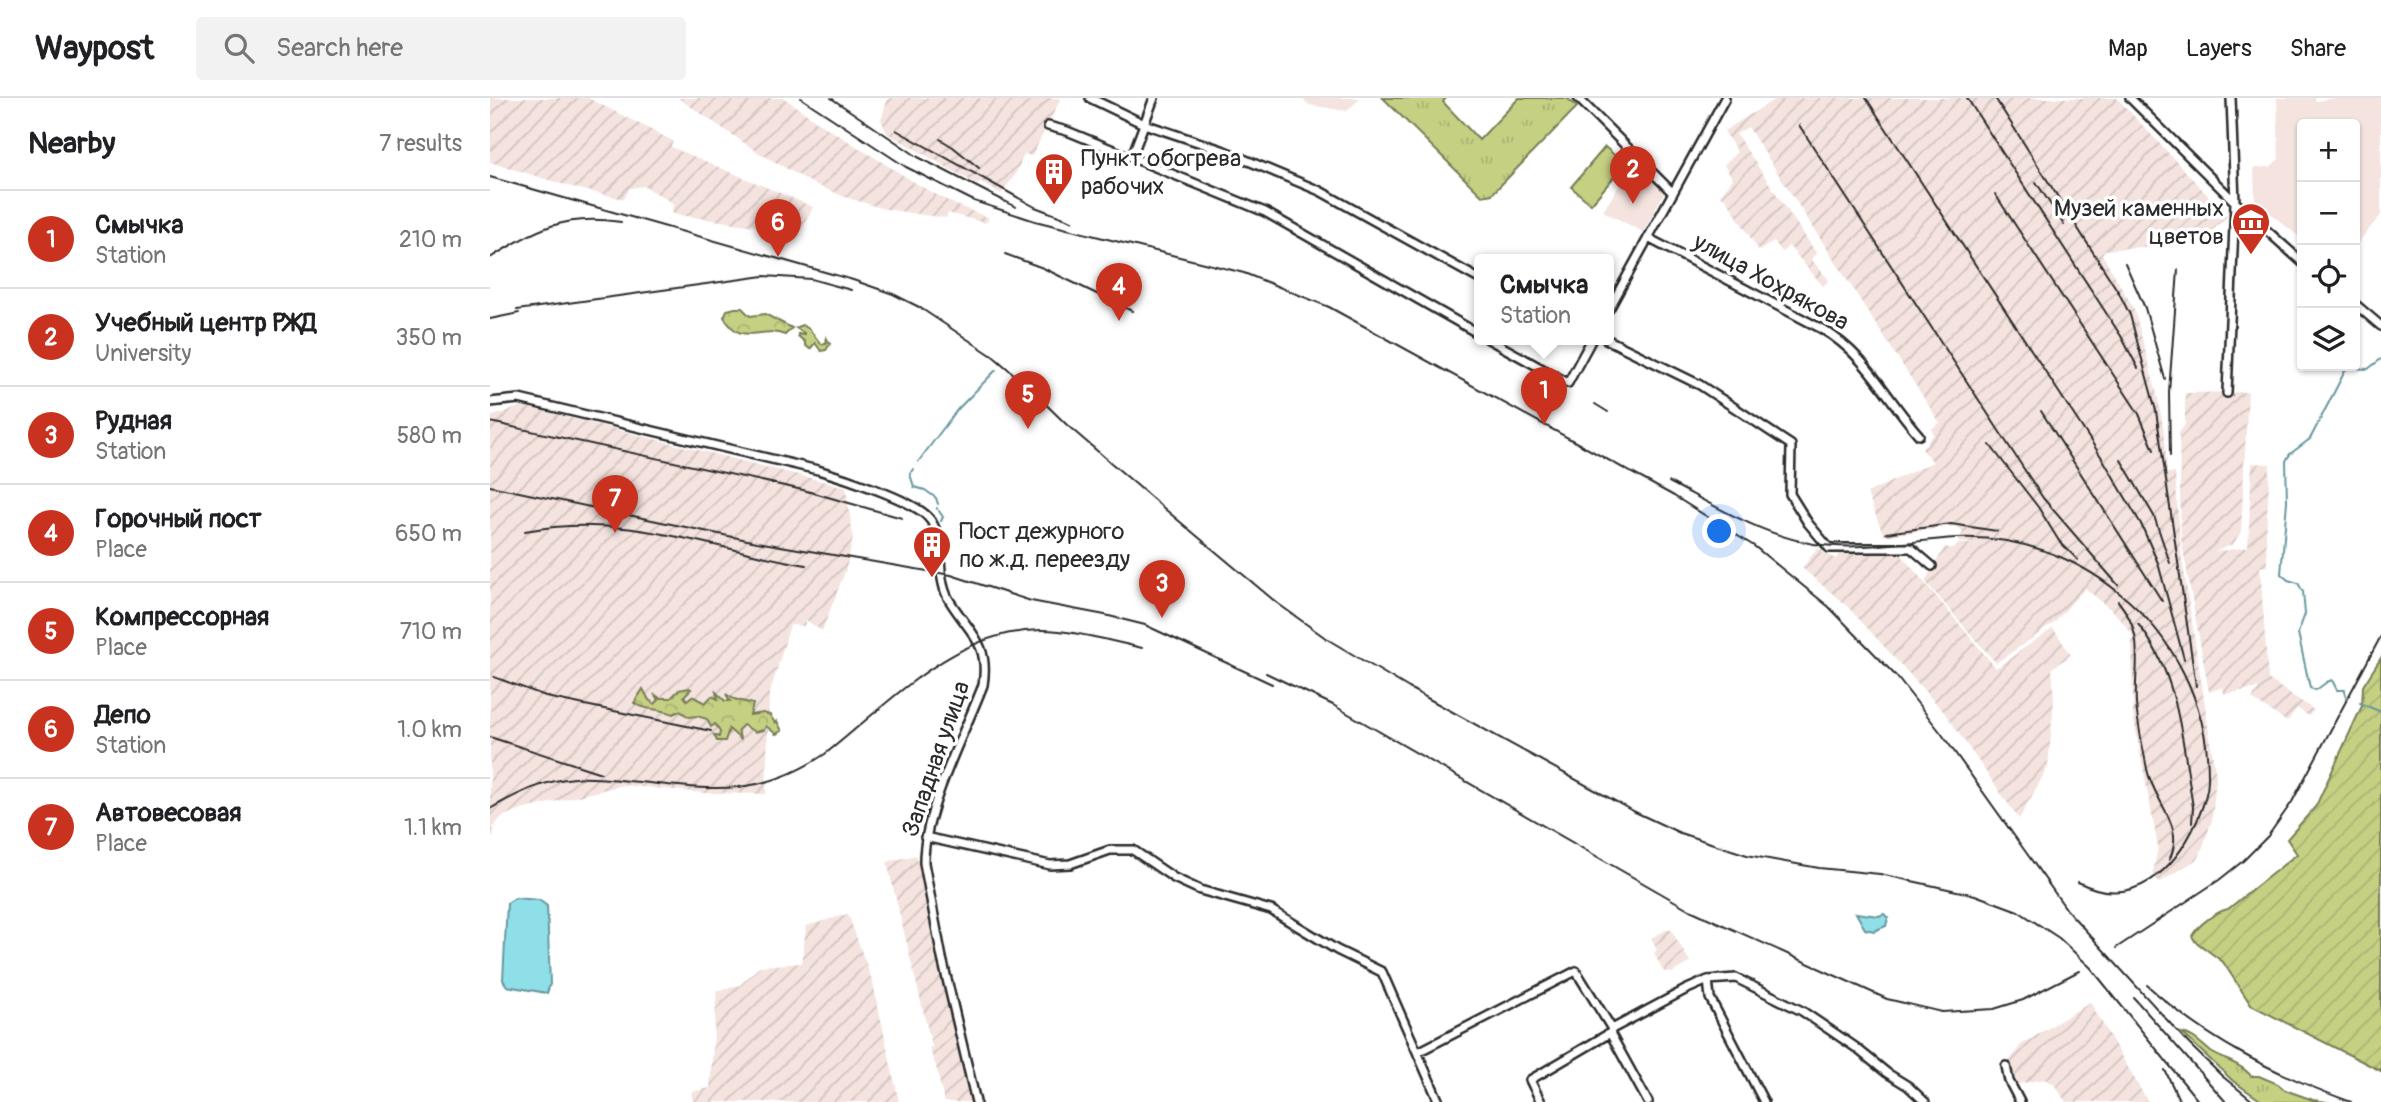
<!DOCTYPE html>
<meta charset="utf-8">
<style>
:root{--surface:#fff;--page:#f2f2f2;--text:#202124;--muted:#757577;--line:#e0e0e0;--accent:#c8321e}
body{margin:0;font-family:Pangolin,sans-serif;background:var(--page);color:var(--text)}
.controls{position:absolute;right:21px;top:21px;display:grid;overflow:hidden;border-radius:7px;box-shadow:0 2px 5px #0004}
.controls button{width:63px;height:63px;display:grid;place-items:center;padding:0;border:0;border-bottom:2px solid var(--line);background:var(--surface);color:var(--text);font:35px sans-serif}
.you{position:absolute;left:1230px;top:434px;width:24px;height:24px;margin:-18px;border:5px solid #fff;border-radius:50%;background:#1a73e8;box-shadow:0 0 0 10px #1a73e833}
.badge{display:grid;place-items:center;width:46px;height:46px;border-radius:50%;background:var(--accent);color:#fff;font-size:23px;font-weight:700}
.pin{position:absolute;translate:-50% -58px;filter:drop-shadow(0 2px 4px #0008)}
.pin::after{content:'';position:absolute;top:37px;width:24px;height:21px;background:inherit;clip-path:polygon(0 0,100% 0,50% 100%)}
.popup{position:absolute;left:984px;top:156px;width:140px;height:91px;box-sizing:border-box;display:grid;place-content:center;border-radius:7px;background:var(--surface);filter:drop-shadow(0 2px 5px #0005);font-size:23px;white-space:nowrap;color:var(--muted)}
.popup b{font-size:26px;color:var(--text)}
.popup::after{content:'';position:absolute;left:50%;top:100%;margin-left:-14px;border:14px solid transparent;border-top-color:var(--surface)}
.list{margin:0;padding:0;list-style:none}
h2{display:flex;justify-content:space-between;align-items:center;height:91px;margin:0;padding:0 28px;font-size:30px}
h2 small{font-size:23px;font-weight:400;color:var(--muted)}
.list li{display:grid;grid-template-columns:46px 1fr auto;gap:21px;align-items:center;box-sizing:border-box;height:98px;padding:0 28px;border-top:2px solid var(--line)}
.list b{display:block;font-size:26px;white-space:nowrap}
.list p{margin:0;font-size:23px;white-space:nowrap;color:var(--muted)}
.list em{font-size:23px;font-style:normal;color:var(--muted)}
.icon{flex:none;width:38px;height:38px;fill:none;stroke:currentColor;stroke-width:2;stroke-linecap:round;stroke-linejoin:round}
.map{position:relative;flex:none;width:1891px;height:1004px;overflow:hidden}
header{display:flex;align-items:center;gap:42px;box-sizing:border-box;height:98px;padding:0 35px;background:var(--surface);border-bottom:2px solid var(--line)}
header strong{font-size:33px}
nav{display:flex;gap:38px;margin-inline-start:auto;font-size:24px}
.search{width:490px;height:63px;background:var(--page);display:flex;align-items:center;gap:18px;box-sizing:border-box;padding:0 24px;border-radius:7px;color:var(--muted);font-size:26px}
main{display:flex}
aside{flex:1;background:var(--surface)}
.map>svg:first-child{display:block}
</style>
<header>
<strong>Waypost</strong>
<div class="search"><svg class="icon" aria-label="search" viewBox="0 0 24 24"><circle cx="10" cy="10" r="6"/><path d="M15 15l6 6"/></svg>Search here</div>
<nav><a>Map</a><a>Layers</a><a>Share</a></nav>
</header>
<main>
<aside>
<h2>Nearby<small>7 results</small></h2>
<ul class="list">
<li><span class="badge">1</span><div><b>Смычка</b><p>Station</p></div><em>210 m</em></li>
<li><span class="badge">2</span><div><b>Учебный центр РЖД</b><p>University</p></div><em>350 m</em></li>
<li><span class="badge">3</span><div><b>Рудная</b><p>Station</p></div><em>580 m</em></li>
<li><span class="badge">4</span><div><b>Горочный пост</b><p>Place</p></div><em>650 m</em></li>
<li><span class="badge">5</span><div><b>Компрессорная</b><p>Place</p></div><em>710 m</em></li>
<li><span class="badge">6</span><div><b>Депо</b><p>Station</p></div><em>1.0 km</em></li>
<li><span class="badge">7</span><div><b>Автовесовая</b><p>Place</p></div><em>1.1 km</em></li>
</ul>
</aside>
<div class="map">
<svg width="1891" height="1004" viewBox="0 0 1891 1004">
<defs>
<pattern id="industrial-furrows" width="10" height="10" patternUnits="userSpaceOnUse" patternTransform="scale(1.75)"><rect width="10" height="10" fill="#f4e3df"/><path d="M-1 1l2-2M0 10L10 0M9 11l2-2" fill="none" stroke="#d1c3c0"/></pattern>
<pattern id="grass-tufts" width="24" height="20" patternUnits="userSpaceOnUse" patternTransform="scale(1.75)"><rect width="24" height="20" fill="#c5d083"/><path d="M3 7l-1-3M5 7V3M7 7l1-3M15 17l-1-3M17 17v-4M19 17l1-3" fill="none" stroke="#a9b371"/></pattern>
<pattern id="forest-crowns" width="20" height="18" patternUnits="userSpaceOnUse" patternTransform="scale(1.75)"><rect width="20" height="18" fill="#c5d083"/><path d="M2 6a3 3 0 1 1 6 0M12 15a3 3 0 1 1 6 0" fill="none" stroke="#a9b371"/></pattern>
<pattern id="garden-furrows" width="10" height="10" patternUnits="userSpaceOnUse" patternTransform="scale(1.75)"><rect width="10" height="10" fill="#c5d083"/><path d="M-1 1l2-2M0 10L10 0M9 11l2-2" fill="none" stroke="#a9b371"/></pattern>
</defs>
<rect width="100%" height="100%" fill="#fff"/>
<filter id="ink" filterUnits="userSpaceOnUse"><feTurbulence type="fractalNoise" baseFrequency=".0143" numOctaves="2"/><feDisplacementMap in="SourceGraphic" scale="14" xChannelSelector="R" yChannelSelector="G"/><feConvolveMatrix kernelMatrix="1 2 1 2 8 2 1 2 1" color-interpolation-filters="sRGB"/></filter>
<g filter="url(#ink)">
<path fill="#f4e3df" d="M811,0H870L857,13L819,7Z
M1787,0H1825L1826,3L1847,0H1891V117L1865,148V26H1812V141L1765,103L1764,70L1780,69L1789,61Z
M1144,65L1175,93L1153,134L1113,113Z"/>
<path fill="url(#industrial-furrows)" d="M0,0H98L183,43L181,49L323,109L311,132L265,128L182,116L183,105L154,88L140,90L134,101L85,90L0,64Z
M188,0H294L332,27L432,89L464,106L499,120L496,125L458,115L456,120L426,116L391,110L355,99L322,85L269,55Z
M398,0H571L542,58L534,56L525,77L511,96L490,84L488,87L397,35L391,22Z
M1287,0H1627L1737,118L1711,144L1615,152L1612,156L1644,211L1668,300L1675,340L1677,375H1685L1691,454L1726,679L1722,722L1709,760L1669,785L1663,775L1668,749L1643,617L1642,536L1626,516L1595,490L1564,525L1506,565L1435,483L1455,449L1464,451L1468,446H1490L1468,444L1473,434L1464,428L1394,438L1377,395L1443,364L1432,351L1444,336L1441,331L1450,325L1258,29L1246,36L1327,156L1321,161L1339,182L1333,188L1299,148L1292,154L1284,143L1269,153L1236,101L1230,97L1243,81L1234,67L1247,54L1234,33Z
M1758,294L1751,434L1743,446L1724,454L1758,449L1762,365L1780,366L1776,436L1777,468L1770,469L1778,581L1824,612L1819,618L1807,610L1797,624L1762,601L1769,590L1734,596L1733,589L1719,594L1691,440L1689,335L1695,327V295Z
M32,308L356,389L363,440L356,471L332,533L316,522L314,528L300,527L279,598L276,696L214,695L133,687L23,714L12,719L3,729L4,737L0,741V319Z
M1328,450L1345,461L1352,454L1408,453L1506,570L1563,530L1581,557L1562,570L1564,601L1558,669L1529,721L1454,614L1357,508L1312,470Z
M426,757L482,1004H454L446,968L439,950L442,949L397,764Z
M358,816L383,885L409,1004H203L201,994L220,990L227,893L250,887L270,868L312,865L316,828Z
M1180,830L1200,864L1182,875L1173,873L1164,855L1167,852L1161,840Z
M1600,904L1658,1004H1576L1564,986L1554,981L1528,986L1519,964L1531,947Z"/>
<path fill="url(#grass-tufts)" stroke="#787e57" stroke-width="2" d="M893,0H956L953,4L989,42L1029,0H1077L1087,9L1002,96L992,98Z
M1692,935C1704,937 1712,947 1721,954C1734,962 1752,966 1761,978H1769L1788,986L1795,992L1823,1002L1837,1004H1773L1743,983Z"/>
<path fill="url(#forest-crowns)" stroke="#787e57" stroke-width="2" d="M245,210H252L260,218L275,216L302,230L295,237C269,227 252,250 234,219L237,212Z
M312,227L319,231L331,246L336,245V239L340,246L336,252L331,253L325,245L320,251L315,247V244L308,238V236L314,237V235L306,230Z
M199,590L201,591L194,598L197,602L202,598L215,605L222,598L228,601L226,594L235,603H240L236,596L244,601L263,606L260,617L273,615L280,617L285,625L287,623L292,633L286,636L276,628L274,632L265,634L253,627L248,632L250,641L239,631L235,643H227L224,637L229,639L230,634L225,626L221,629L217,621L207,618L199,619L190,613L183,616C171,610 155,613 144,605L153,591L159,602L165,606L169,602L164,596L170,600H181L189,592Z"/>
<path fill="url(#garden-furrows)" stroke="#787e57" stroke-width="2" d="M1891,560V973L1761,907L1733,864L1705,843L1702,838C1708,827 1727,813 1738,811L1807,756L1797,741L1826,708L1872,608L1873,588Z"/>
<path fill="#c5d083" stroke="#787e57" stroke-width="2" d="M1115,49L1135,66L1101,106L1081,89Z"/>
<path fill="#8fdfe9" stroke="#67979d" stroke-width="2" d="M25,800L49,802L57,808L60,886L57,895L17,888L13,882L17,805Z
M1366,815L1389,818L1394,816L1398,820L1396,828L1384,833L1375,831Z"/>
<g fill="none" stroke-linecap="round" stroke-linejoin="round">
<path stroke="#67979d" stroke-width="2" d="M428,364L467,312L506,272
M423,371L420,376L424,389L435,392L446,400L448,406
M447,410V411
M449,413L453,419L451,423
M1856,599L1855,592H1847L1842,582L1837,584L1826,592L1820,590L1808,535L1815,516L1813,494L1808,485L1798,482L1791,476L1797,403L1796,363L1800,356L1820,341L1855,273L1858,270L1878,271L1891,261
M1870,605L1891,614"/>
<defs>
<path id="minor" d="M600,0L654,26L732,52L830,93L989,181
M1088,0L1183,95
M1640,0L1745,104L1812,164
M558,28L577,33L775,114L989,236
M642,58L664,0
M1158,140L1332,231C1377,257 1396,300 1429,337
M1865,206L1891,228
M1119,211L1235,0
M998,241L1078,285L1102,241
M1116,241L1210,287L1301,347L1300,396L1318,425L1339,450H1421L1442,468
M1737,295L1745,104L1741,0
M0,304L29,301L328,372C352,379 420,401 437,418C442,423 445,429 447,436C452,457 448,481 458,500C478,534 500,543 493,587C474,637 433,713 434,765L452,860L486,1004
M435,739L560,767L580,766L620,752H643L684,780L710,792L781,812L847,852L892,874L949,1004
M1218,882L1220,900L1274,1004
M1122,931L1195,892L1218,882L1246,880L1312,913L1365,949L1397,975L1418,988L1435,1004
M928,954L1086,873L1122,931L1120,935L1158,1004
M1516,968L1519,983L1530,1004
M1051,1004L1040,982L1120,935"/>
</defs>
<use href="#minor" stroke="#2b2b2b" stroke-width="12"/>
<use href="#minor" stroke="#fff" stroke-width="7"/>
<path stroke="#2b2b2b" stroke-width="2" d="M311,0L416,69L484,103L545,123L754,175L839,209L1184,398L1264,448L1339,509L1406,578L1451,635L1577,812L1698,945L1732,978L1764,1004
M341,0L428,59L526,109
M1376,0L1614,363L1651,426L1668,465L1694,561
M1477,0L1631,238L1648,270
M1505,0L1629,195L1640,217L1666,313L1706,588
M1309,27L1553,400L1628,487
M406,32L545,109L582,123
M450,41L463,49L489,70
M0,79L363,182L403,196L429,209L504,259L532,283L577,327L670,407L787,505L837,541L919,590L1143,713L1190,735L1257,757L1329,770L1390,776L1485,797L1528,813L1569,840L1601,870L1709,1004
M1546,84L1574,127
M1505,96L1649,316L1664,352
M515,156L553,170L642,213
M0,160C47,131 74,115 131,124
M1635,165L1655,210L1675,281
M27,212L274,178L321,181L361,192
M0,221L29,215
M1105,306L1118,314
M1551,313L1672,503
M0,324L313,392L412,420
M1500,347L1548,409L1569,443L1588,462
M1680,358L1679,294L1688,172
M1631,362L1664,418L1680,465
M1179,384C1225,408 1272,437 1324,446C1372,453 1418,443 1466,440C1524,437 1583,457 1628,494C1683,537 1718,606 1718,677C1719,693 1713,708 1707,723C1685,771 1644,813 1588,784
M0,388L267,444L461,477L541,503L615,517L655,527L782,586
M35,433C137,414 218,450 316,467
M1396,435L1461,426L1507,433
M1628,503C1656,537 1644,566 1646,606C1648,628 1653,650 1657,671C1663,703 1697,728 1679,762
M1648,526C1689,576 1693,647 1703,709L1702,725
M776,575L843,607L1200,812L1397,901L1452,914L1504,911L1533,902L1589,873
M4,579L61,600L221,633
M0,639L111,675
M0,711C26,696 54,682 85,680C103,679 121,681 138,683C215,690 266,703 335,656C404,602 472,522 569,533C597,536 625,544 652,550
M1626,850L1729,782L1753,763L1778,738L1802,704L1891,538
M1657,887C1719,944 1783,975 1861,1004
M1644,900L1736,1004
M1675,972L1690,1004"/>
</g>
</g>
<defs>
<symbol id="building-pin" viewBox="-11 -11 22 30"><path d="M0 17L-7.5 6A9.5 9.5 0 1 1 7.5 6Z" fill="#c8321e" stroke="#fff"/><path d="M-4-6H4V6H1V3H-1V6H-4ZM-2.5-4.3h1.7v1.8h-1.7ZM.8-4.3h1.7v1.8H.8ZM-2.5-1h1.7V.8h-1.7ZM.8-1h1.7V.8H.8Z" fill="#fff"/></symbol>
<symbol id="museum-pin" viewBox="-11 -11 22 30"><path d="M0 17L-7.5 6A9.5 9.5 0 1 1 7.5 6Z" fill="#c8321e" stroke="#fff"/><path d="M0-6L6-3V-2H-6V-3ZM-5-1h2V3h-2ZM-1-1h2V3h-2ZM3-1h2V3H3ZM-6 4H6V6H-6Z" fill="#fff"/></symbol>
</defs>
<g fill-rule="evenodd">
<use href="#building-pin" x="542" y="52" width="44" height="60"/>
<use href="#museum-pin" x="1739" y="102" width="44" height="60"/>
<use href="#building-pin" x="420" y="425" width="44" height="60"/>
</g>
<g text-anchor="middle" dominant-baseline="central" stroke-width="7" stroke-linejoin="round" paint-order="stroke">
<g font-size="24" fill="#2b2b2b" stroke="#fff" text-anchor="start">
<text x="591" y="60">Пункт обогрева<tspan x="591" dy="28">рабочих</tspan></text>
<text x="1734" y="110" text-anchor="end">Музей каменных<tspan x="1734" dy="28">цветов</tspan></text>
<text x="469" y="433">Пост дежурного<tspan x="469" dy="28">по ж.д. переезду</tspan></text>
</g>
<g font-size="24" fill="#2b2b2b" stroke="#fff">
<text transform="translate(1281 184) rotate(29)">улица Хохрякова</text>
<text transform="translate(446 661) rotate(-71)">Западная улица</text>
</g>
</g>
</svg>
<div class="controls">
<button>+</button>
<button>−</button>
<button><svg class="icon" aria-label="locate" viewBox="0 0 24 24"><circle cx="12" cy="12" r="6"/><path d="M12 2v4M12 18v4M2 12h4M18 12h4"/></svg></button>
<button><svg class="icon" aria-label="layers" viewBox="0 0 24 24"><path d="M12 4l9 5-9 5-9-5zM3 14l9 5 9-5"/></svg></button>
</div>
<div class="you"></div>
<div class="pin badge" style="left:1054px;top:327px">1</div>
<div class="popup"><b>Смычка</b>Station</div>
<div class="pin badge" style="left:1143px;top:106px">2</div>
<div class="pin badge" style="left:672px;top:520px">3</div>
<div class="pin badge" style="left:629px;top:223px">4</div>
<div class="pin badge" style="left:538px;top:331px">5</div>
<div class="pin badge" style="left:288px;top:159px">6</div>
<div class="pin badge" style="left:125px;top:435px">7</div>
</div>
</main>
